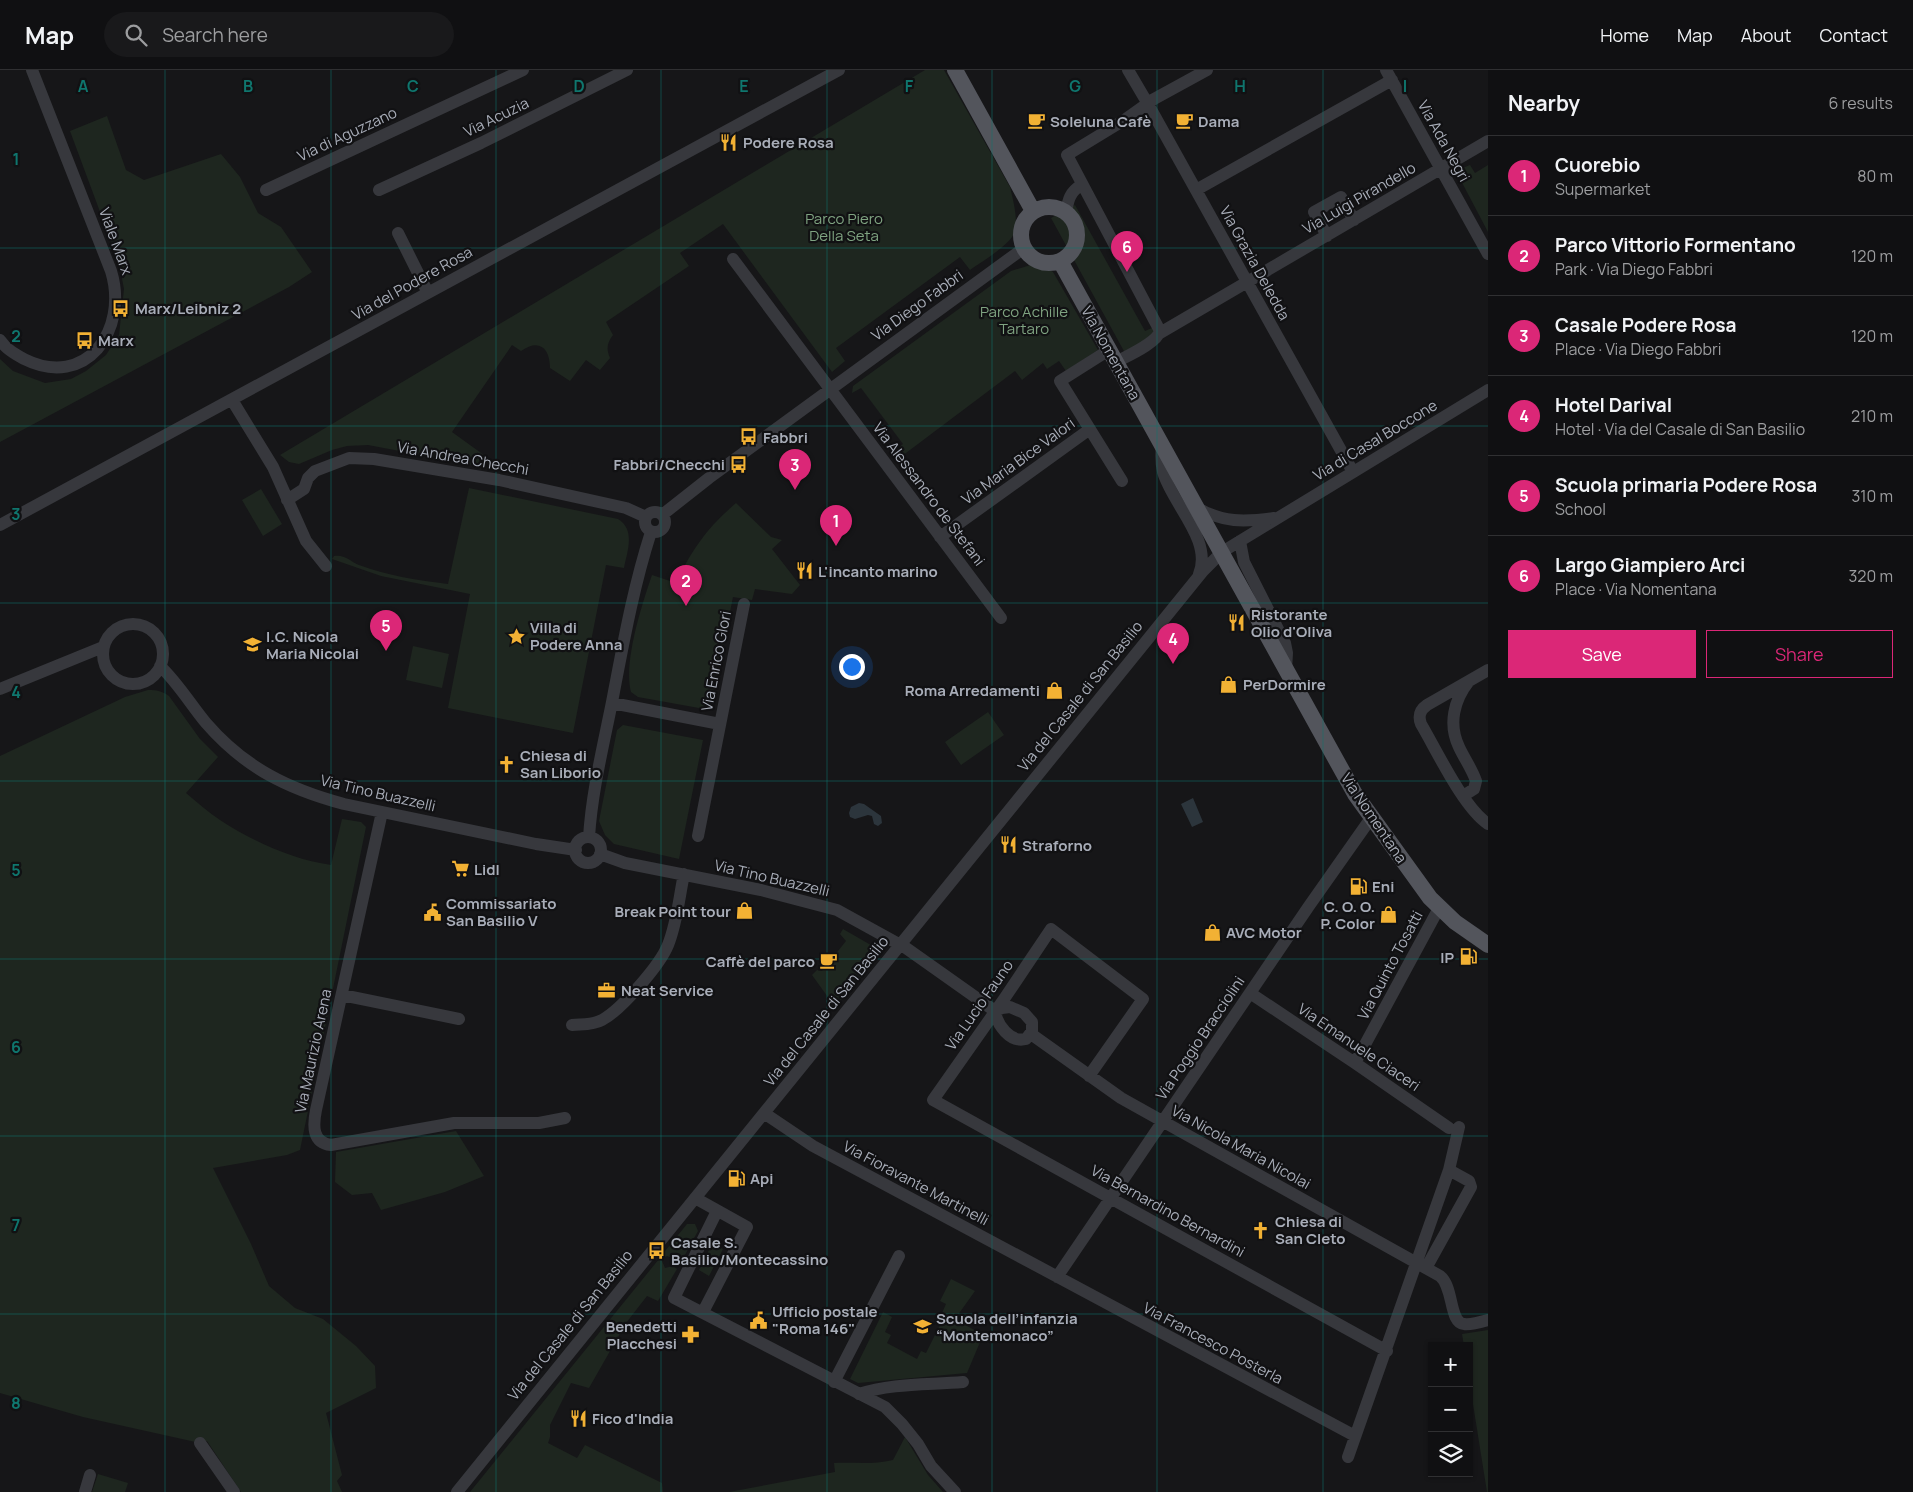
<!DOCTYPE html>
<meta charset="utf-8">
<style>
:root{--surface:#101012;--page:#19191b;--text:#f1f3f6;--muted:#9c9d9f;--line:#303032;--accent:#db2777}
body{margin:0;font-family:Manrope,sans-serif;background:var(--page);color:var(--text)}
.controls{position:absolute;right:15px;bottom:15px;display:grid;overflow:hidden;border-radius:0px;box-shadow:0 1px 4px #0004}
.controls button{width:45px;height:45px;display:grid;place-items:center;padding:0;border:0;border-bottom:1px solid var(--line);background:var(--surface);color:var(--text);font:25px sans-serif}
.you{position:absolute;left:851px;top:596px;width:18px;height:18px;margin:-12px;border:4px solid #fff;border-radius:50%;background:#1a73e8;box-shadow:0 0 0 8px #1a73e833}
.badge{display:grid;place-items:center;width:32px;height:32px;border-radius:50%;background:var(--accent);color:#fff;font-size:16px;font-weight:700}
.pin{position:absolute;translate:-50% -41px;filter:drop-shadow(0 1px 2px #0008)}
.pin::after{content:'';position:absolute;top:26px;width:18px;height:15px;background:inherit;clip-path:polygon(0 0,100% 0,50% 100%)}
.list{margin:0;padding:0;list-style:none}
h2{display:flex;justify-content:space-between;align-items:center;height:65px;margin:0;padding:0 20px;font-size:21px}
h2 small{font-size:16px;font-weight:400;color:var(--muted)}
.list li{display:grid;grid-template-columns:32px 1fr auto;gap:15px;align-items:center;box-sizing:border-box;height:80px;padding:0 20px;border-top:1px solid var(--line)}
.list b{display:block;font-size:19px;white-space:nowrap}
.list p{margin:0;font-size:16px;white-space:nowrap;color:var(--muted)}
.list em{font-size:16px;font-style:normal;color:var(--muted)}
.actions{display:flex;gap:10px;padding:15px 20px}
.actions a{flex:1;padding:11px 0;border:1px solid var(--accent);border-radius:0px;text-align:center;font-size:18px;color:var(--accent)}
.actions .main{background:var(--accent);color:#fff}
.icon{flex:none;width:28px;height:28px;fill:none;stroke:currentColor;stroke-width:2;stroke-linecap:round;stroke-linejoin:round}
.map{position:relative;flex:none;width:1488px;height:1422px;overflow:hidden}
header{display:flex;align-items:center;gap:30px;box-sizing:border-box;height:70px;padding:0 25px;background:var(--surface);border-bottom:1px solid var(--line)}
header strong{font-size:24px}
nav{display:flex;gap:28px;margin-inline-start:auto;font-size:18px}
.search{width:350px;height:45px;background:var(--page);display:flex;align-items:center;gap:12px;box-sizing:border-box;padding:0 18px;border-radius:28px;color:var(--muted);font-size:19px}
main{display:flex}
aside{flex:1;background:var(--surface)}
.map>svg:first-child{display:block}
</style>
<header>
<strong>Map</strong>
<div class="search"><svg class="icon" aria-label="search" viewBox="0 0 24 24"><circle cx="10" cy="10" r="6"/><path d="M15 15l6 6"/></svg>Search here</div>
<nav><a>Home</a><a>Map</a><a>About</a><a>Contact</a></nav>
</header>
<main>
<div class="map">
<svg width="1488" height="1422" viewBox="0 0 1488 1422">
<rect width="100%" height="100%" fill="#161618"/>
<path fill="#1e261f" d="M925,0H944L1010,117C1013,130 1018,147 1015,161C1012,174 981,192 970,200L960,187L836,278L845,291L832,302L723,154L680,183L689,196L606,252L613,265C607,273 606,279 610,288L600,300L586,290L570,311L550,298C550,278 539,268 521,281L512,275L452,362L488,388L484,397L368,375L347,376L332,380L299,394L289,392L280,385Z
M107,46L126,100L144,110L221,84L240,107L258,143L281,157L312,202L289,217L0,372V289L13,301L45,313L71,309L86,301L106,285L119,265L124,219L119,193L70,61Z
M1470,95L1475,103L1488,95V162L1458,105L1460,99Z
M1075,135L1145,261L1152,258L1156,263L1125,283L1051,148Z
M1034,194L1044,196L1053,202L1098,280L1066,301L1059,291L1047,299L1043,293L1022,310L1015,301L898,389L893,382L903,374L861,318L852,323L853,316L1011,201Z
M469,418L618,449C636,460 627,482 624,498L606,495L573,663L448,638L470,524L381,506L332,489L334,486C344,484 350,491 359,495C388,506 418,510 448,514Z
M261,419L282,454L263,466L242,430Z
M736,433L771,467L782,470L772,479L800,515L792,524L755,519L752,530L733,527L710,640L638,627L631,622C623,593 642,534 652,505L676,513C692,479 708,457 736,433Z
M413,576L449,584L442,618L406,610Z
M148,620C157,620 162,621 169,626L200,669L218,687L186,723C197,732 208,742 220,750C252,771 293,790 331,795L342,749L361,752L366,757L300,1080L287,1085L213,1098L251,1174L269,1216L295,1238L323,1249L356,1276L375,1296L376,1318L326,1343L342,1405L337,1411L342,1422H241L207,1371L200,1373L83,1347L0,1323V686L125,627Z
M988,642L1004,665L961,695L945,672Z
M623,655L703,670L679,789L614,774L605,765L599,751L617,660Z
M843,859L883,882L835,937L812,905L817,900L822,901L846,871L840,864Z
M456,1061L484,1106L445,1122L381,1140L372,1123L352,1125L335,1112L336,1082Z
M687,1154H695L698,1161L679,1196L674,1194L672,1188L667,1186L664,1188L661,1186Z
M712,1174L723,1179L709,1206L699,1200Z
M659,1189L662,1191L665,1198L673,1196L677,1199L658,1231L647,1226L626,1253L589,1318L571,1313L550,1355V1367L548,1373L577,1388L585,1375L662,1413L663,1422H470Z
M951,1209L975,1221L955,1249L983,1265L967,1303L858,1313L850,1309L883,1242L892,1247L885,1262L891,1265L887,1273L917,1289L921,1281L926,1283L945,1245L942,1243L946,1234L940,1231Z
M1488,1260V1422H1487L1469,1309V1276H1464L1462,1264Z
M905,1367L928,1405L943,1422H729L835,1402L834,1393C855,1392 872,1395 893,1390Z
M98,1404L128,1413L125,1422H92Z"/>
<path fill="#2c353c" d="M1193,728L1203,752L1192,757L1181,734Z
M859,733L864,734L881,746L882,753L878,756L874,754L872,746L868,745L855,749L850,747L849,743L851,737Z"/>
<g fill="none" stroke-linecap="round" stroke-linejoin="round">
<path stroke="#37383d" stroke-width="12" d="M1128,0L1148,34L1353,402
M1386,0L1488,184
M266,120L523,0
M379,120L481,73L627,0
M1196,120L1392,10
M1066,143C1068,130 1070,121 1082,115
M398,163L428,223
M1327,166L1314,142L1341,127L1354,150
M733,189L1001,548
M1160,263L1488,71
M0,270C6,279 15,284 24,289C86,320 129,260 111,201L32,0
M1109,280L1060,311L1122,411
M1116,292C1127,286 1157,273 1160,261L1067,85L1126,49L1154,29L1207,0
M232,330L273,397L306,471L326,496
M1162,375C1161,385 1161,393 1163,402C1172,434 1213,470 1199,504
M287,430L304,419L308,408L315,401L349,388L374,389L499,410L626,438L646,447
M1196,437C1222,453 1245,452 1274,448
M645 452a10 10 0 1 1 20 0a10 10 0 1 1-20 0Z
M662,445L709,408L1024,178
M0,455L839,0
M940,467L1090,359
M1240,471L1244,492L1285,573L1287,583L1286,600
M103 584a30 30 0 1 1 60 0a30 30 0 1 1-60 0Z
M160,596C178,613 191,635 206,653C245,698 288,719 344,734L536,774L576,780
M1488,600L1427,635C1420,640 1418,646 1421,654C1437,681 1463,737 1488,754
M0,619L103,577
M612,633L720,654
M1463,726L1474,719L1476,711C1472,699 1464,688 1459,677C1448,654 1454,630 1469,611
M382,742L316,1040C313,1055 312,1073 331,1075L454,1053H539L565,1048
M698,766L744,534
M589,767C592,721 603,677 612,632C623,575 633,518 651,462
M575 780a13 13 0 1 1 26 0a13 13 0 1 1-26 0Z
M600,784L625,793L761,820L837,840L906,878L995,941
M1250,923L1355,993L1449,1058
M342,925L459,949
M1010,937L1024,943L1032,952V961L1026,969C1010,973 997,955 995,941L1002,938Z
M572,955C583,954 593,955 602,950C621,940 660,895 668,875C677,853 679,828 684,804
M1031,964L1121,1028L1440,1206C1454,1217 1449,1253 1464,1254C1471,1255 1481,1252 1488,1250
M1355,993L1439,838
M1089,1006L1143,929L1051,859L1004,929L933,1030L1387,1281
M764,1043L813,1076L1355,1366
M695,1128L747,1157L703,1242
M717,1141L674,1228L885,1337L902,1354L918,1374L931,1396L955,1422
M1426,1198L1471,1117L1469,1111L1449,1100
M1057,1207L1309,836L1371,748
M834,1312L899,1186
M859,1324C891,1313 929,1315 963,1312
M200,1373L234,1422
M1348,1387L1449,1100L1459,1057
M85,1422L90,1405
M457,1422L1203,501L1222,482L1488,320"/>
<path stroke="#53555c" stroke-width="16" d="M955,0L1033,141
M1021 165a28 28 0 1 1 56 0a28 28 0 1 1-56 0Z
M1060,191L1355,724L1430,828L1455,852L1488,875"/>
</g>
<path fill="none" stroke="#0f766e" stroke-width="1" stroke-opacity="0.55" d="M165,0V1422M331,0V1422M496,0V1422M661,0V1422M827,0V1422M992,0V1422M1157,0V1422M1323,0V1422M0,178H1488M0,356H1488M0,533H1488M0,711H1488M0,889H1488M0,1066H1488M0,1244H1488"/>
<defs>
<symbol id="cafe-bare" viewBox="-9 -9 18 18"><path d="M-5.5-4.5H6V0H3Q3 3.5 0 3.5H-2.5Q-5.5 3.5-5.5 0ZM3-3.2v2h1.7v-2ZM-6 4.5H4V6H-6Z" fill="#f2b134" stroke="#111113" stroke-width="2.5" paint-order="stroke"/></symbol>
<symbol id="restaurant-bare" viewBox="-9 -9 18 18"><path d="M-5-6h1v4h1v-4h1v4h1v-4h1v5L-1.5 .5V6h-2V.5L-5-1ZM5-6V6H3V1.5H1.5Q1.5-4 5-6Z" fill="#f2b134" stroke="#111113" stroke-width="2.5" paint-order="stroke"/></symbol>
<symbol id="bus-bare" viewBox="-9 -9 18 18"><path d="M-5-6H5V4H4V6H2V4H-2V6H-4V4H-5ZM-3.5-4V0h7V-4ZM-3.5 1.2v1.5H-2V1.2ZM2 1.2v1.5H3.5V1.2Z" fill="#f2b134" stroke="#111113" stroke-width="2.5" paint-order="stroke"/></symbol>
<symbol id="sight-bare" viewBox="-9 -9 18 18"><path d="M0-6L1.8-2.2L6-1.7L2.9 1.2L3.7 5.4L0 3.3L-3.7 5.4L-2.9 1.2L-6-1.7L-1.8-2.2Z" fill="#f2b134" stroke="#111113" stroke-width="2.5" paint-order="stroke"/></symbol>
<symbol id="school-bare" viewBox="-9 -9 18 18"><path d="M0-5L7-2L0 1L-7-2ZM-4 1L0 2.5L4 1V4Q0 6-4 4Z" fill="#f2b134" stroke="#111113" stroke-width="2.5" paint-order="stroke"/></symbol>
<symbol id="shop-bare" viewBox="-9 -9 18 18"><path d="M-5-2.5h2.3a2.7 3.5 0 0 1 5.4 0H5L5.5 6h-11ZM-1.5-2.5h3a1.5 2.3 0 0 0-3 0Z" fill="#f2b134" stroke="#111113" stroke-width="2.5" paint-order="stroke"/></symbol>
<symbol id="church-bare" viewBox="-9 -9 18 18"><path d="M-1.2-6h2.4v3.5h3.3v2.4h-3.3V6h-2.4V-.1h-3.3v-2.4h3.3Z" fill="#f2b134" stroke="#111113" stroke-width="2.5" paint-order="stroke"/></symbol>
<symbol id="supermarket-bare" viewBox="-9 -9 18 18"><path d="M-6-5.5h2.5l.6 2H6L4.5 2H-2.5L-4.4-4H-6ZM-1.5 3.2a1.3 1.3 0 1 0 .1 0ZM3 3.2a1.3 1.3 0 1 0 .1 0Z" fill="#f2b134" stroke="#111113" stroke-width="2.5" paint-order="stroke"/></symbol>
<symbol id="fuel-bare" viewBox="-9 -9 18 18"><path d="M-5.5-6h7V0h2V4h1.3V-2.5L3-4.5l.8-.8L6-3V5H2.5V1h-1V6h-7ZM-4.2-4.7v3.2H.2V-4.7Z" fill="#f2b134" stroke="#111113" stroke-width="2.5" paint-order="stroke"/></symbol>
<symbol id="civic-bare" viewBox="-9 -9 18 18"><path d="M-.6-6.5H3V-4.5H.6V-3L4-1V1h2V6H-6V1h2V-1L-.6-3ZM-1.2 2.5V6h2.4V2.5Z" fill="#f2b134" stroke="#111113" stroke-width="2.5" paint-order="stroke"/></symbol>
<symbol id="office-bare" viewBox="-9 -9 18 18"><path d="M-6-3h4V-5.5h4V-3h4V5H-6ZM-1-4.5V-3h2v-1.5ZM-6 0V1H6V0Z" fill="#f2b134" stroke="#111113" stroke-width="2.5" paint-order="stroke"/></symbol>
<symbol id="pharmacy-bare" viewBox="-9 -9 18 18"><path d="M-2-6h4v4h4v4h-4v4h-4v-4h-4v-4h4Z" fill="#f2b134" stroke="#111113" stroke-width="2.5" paint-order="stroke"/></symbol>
</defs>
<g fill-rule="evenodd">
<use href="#cafe-bare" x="1024" y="38" width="25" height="25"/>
<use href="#cafe-bare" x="1172" y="38" width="25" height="25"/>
<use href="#restaurant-bare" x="716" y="60" width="25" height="25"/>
<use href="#bus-bare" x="108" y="226" width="25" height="25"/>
<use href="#bus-bare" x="72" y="258" width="25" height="25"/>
<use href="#bus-bare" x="736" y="354" width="25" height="25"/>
<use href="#bus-bare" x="726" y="382" width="25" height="25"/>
<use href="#restaurant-bare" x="792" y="488" width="25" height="25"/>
<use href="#restaurant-bare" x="1224" y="540" width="25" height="25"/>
<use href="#sight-bare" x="504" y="554" width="25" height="25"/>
<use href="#school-bare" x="240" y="562" width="25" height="25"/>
<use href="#shop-bare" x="1216" y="602" width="25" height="25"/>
<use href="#shop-bare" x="1042" y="608" width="25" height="25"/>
<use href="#church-bare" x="494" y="682" width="25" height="25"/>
<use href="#restaurant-bare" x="996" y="762" width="25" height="25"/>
<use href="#supermarket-bare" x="448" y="786" width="25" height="25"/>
<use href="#fuel-bare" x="1346" y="804" width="25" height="25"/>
<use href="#shop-bare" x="732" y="828" width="25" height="25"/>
<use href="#civic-bare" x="420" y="830" width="25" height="25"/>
<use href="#shop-bare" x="1376" y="832" width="25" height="25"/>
<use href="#shop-bare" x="1200" y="850" width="25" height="25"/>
<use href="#fuel-bare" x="1456" y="874" width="25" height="25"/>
<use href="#cafe-bare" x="816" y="878" width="25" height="25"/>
<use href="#office-bare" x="594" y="908" width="25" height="25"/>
<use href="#fuel-bare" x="724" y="1096" width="25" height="25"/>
<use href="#church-bare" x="1248" y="1148" width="25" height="25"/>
<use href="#bus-bare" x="644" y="1168" width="25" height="25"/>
<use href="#civic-bare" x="746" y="1238" width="25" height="25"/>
<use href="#school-bare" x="910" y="1244" width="25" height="25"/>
<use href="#pharmacy-bare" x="678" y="1252" width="25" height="25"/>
<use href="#restaurant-bare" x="566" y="1336" width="25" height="25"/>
</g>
<g text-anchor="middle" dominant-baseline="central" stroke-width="4.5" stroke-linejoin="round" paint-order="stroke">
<g font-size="15" fill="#a8adb8" stroke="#111113">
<text transform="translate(496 47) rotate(-26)">Via Acuzia</text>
<text transform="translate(347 64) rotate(-25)">Via di Aguzzano</text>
<text transform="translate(1444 71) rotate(61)">Via Ada Negri</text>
<text transform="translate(1359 128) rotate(-30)">Via Luigi Pirandello</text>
<text transform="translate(116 171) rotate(70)">Viale Marx</text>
<text transform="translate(1255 193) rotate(61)">Via Grazia Deledda</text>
<text transform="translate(412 213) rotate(-29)">Via del Podere Rosa</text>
<text transform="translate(917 235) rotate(-36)">Via Diego Fabbri</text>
<text transform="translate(1111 283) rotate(61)">Via Nomentana</text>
<text transform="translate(1375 370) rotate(-31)">Via di Casal Boccone</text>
<text transform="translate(463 388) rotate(10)">Via Andrea Checchi</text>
<text transform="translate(1018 391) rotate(-36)">Via Maria Bice Valori</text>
<text transform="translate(929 424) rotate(53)">Via Alessandro de Stefani</text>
<text transform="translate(716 591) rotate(-79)">Via Enrico Glori</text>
<text transform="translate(1080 626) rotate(-51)">Via del Casale di San Basilio</text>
<text transform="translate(378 723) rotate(13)">Via Tino Buazzelli</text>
<text transform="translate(1374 748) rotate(56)">Via Nomentana</text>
<text transform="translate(772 808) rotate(13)">Via Tino Buazzelli</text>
<text transform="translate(1390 895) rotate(-62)">Via Quinto Tosatti</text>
<text transform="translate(979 935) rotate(-55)">Via Lucio Fauno</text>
<text transform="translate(826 941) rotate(-51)">Via del Casale di San Basilio</text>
<text transform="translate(1200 968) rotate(-56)">Via Poggio Bracciolini</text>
<text transform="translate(1359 977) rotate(34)">Via Emanuele Ciaceri</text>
<text transform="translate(313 981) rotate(-78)">Via Maurizio Arena</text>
<text transform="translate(1241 1077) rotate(29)">Via Nicola Maria Nicolai</text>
<text transform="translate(916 1113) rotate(28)">Via Fioravante Martinelli</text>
<text transform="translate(1168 1141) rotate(29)">Via Bernardino Bernardini</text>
<text transform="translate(570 1255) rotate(-51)">Via del Casale di San Basilio</text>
<text transform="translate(1213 1273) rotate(28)">Via Francesco Posterla</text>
</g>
<g font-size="15" font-weight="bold" fill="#a8adb8" stroke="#111113" text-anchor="start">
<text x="1050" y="51">Soleluna Cafè</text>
<text x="1198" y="51">Dama</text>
<text x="743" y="72">Podere Rosa</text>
<text x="135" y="238">Marx/Leibniz 2</text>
<text x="98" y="270">Marx</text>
<text x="763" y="367">Fabbri</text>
<text x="725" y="394" text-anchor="end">Fabbri/Checchi</text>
<text x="818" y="501">L'incanto marino</text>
<text x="1251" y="544">Ristorante<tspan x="1251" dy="17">Olio d'Oliva</tspan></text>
<text x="530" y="557">Villa di<tspan x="530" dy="17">Podere Anna</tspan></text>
<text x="266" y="566">I.C. Nicola<tspan x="266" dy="17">Maria Nicolai</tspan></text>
<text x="1243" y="614">PerDormire</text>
<text x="1040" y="620" text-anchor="end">Roma Arredamenti</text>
<text x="520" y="685">Chiesa di<tspan x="520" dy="17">San Liborio</tspan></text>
<text x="1022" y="775">Straforno</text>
<text x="474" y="799">Lidl</text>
<text x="1372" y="816">Eni</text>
<text x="446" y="833">Commissariato<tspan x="446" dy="17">San Basilio V</tspan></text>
<text x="1375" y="836" text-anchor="end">C. O. O.<tspan x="1375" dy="17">P. Color</tspan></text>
<text x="731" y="841" text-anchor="end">Break Point tour</text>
<text x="1226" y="862">AVC Motor</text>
<text x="1454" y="887" text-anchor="end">IP</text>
<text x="815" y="891" text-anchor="end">Caffè del parco</text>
<text x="621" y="920">Neat Service</text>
<text x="750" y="1108">Api</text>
<text x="1275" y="1151">Chiesa di<tspan x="1275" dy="17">San Cleto</tspan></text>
<text x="671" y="1172">Casale S.<tspan x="671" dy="17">Basilio/Montecassino</tspan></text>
<text x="772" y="1241">Ufficio postale<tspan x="772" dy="17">"Roma 146"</tspan></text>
<text x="936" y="1248">Scuola dell’infanzia<tspan x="936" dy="17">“Montemonaco”</tspan></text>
<text x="677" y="1256" text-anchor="end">Benedetti<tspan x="677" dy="17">Placchesi</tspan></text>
<text x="592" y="1348">Fico d'India</text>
</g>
<g font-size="15" fill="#7fa381" stroke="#111113">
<text x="844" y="148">Parco Piero<tspan x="844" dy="17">Della Seta</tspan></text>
<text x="1024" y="241">Parco Achille<tspan x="1024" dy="17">Tartaro</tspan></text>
</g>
</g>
<g font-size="16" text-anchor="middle" font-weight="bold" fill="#0f766e" stroke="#111113" stroke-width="4.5" stroke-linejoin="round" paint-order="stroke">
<text x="83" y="22">A</text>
<text x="248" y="22">B</text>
<text x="413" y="22">C</text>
<text x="579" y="22">D</text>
<text x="744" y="22">E</text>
<text x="909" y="22">F</text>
<text x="1075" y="22">G</text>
<text x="1240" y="22">H</text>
<text x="1405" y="22">I</text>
<text x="16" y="95">1</text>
<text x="16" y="272">2</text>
<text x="16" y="450">3</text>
<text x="16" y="628">4</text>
<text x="16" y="806">5</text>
<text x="16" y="983">6</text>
<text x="16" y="1161">7</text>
<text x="16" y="1339">8</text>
</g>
</svg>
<div class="controls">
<button>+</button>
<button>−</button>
<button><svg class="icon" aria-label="layers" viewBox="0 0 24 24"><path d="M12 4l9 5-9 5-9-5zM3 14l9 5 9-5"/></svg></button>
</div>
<div class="you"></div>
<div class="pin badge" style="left:836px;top:476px">1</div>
<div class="pin badge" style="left:686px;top:536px">2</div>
<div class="pin badge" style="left:795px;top:420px">3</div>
<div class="pin badge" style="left:1173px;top:594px">4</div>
<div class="pin badge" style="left:386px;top:581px">5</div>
<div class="pin badge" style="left:1127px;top:202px">6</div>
</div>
<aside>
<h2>Nearby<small>6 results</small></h2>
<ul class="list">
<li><span class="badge">1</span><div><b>Cuorebio</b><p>Supermarket</p></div><em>80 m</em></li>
<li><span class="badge">2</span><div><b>Parco Vittorio Formentano</b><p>Park · Via Diego Fabbri</p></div><em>120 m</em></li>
<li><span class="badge">3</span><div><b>Casale Podere Rosa</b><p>Place · Via Diego Fabbri</p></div><em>120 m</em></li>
<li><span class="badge">4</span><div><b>Hotel Darival</b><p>Hotel · Via del Casale di San Basilio</p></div><em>210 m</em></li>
<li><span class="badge">5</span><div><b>Scuola primaria Podere Rosa</b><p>School</p></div><em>310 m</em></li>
<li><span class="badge">6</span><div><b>Largo Giampiero Arci</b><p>Place · Via Nomentana</p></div><em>320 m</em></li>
</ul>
<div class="actions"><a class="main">Save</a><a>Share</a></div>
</aside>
</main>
